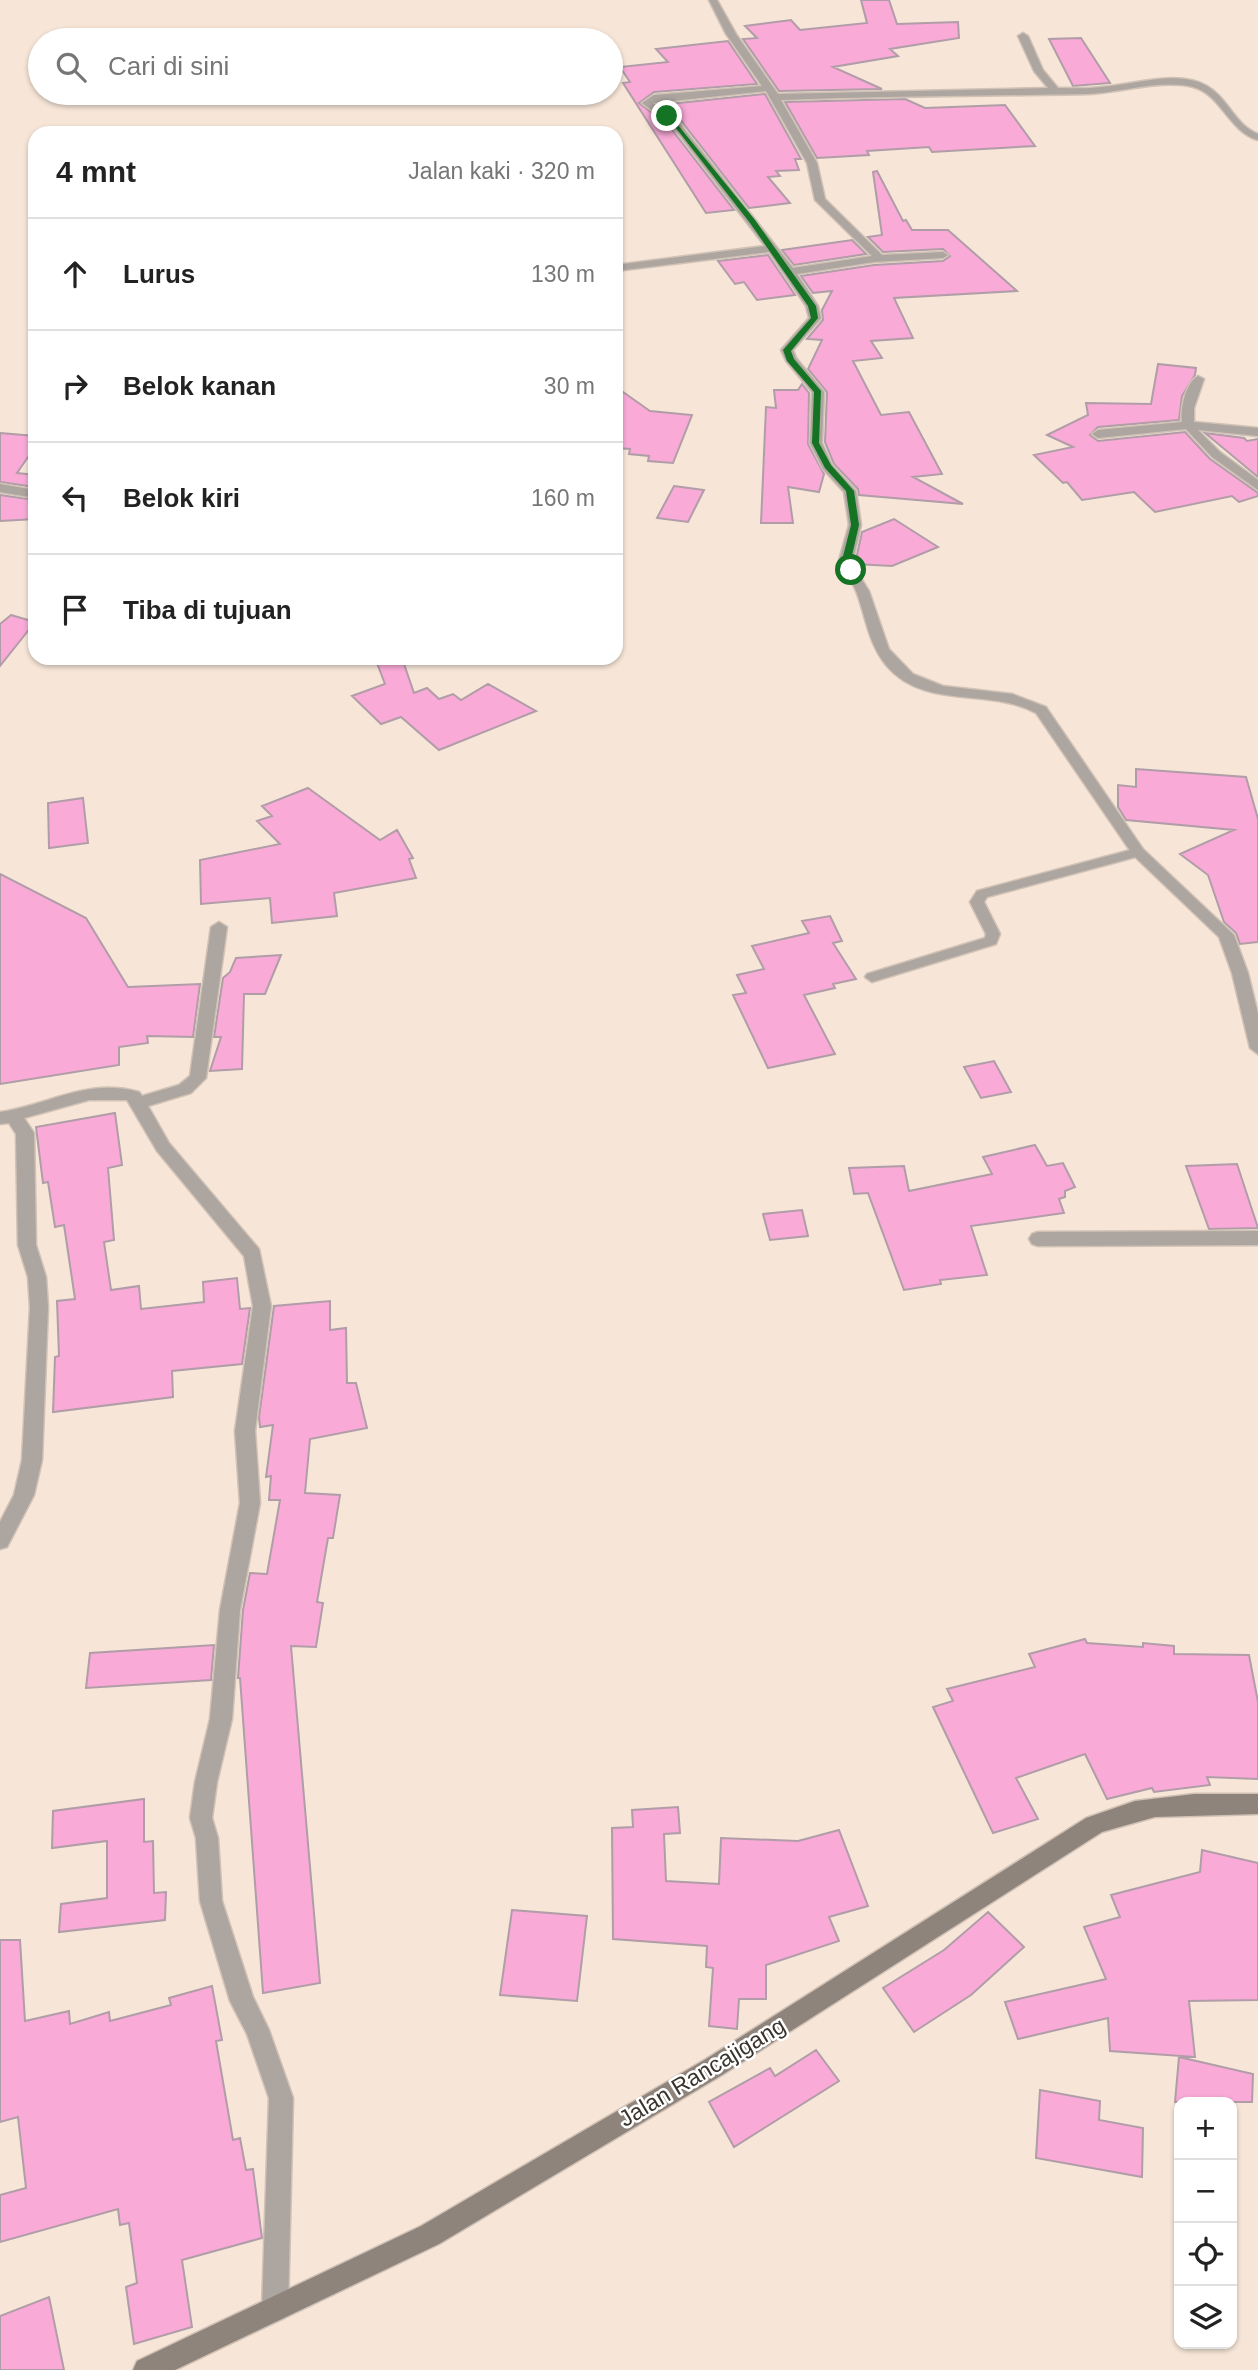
<!DOCTYPE html>
<html lang="id">
<meta charset="utf-8">
<style>
:root{--surface:#fff;--page:#f2f2f2;--text:#222;--muted:#767676;--line:#e0e0e0}
body{margin:0;font-family:Arial,sans-serif;background:var(--page);color:var(--text)}
.controls{position:absolute;right:21px;bottom:21px;display:grid;overflow:hidden;border-radius:14px;box-shadow:0 2px 5px #0004}
.controls button{width:63px;height:63px;display:grid;place-items:center;padding:0;border:0;border-bottom:2px solid var(--line);background:var(--surface);color:var(--text);font:35px sans-serif}
.stop{position:absolute;width:21px;height:21px;margin:-16px;border:5px solid #147424;border-radius:50%;background:#fff}
.stop.end{background:#147424;border-color:#fff;box-shadow:0 2px 7px #0008}
.list{margin:0;padding:0;list-style:none}
h2{display:flex;justify-content:space-between;align-items:center;height:91px;margin:0;padding:0 28px;font-size:30px}
h2 small{font-size:23px;font-weight:400;color:var(--muted)}
.list li{display:grid;grid-template-columns:46px 1fr auto;gap:21px;align-items:center;box-sizing:border-box;height:112px;padding:0 28px;border-top:2px solid var(--line)}
.list b{display:block;font-size:26px;white-space:nowrap}
.list em{font-size:23px;font-style:normal;color:var(--muted)}
.icon{flex:none;width:38px;height:38px;fill:none;stroke:currentColor;stroke-width:2;stroke-linecap:round;stroke-linejoin:round}
.map{position:relative;flex:none;width:1258px;height:2370px;overflow:hidden}
.search{position:absolute;background:var(--surface);box-shadow:0 2px 5px #0004;left:28px;top:28px;width:595px;height:77px;display:flex;align-items:center;gap:18px;box-sizing:border-box;padding:0 24px;border-radius:38px;color:var(--muted);font-size:26px}
.panel{position:absolute;background:var(--surface);box-shadow:0 2px 5px #0004;left:28px;top:126px;width:595px;height:539px;border-radius:21px}
.map>svg:first-child{display:block}
</style>
<div class="map">
<svg width="1258" height="2370" viewBox="0 0 1258 2370">
<rect width="100%" height="100%" fill="#f7e6d8"/>
<path fill="#f9aad7" stroke="#b09da7" stroke-width="2" d="M861,0H889L897,24L958,22L959,38L890,49L898,56L833,67L882,89L779,91L743,39L757,38L745,26L791,20L800,30L867,23Z
M1081,38L1110,83L1073,86L1049,39Z
M728,41L757,84L654,92L639,103L669,126L734,210L706,213L623,83L630,82L620,67L668,62L656,49Z
M765,94L801,159H795L799,170L776,171L780,176L768,177L790,203L749,208L679,118L660,105Z
M905,99L925,108L1005,105L1035,146L932,152L929,147L867,151L869,155L817,158L785,102Z
M877,171L903,221L906,220L912,230H948L1017,291L894,298L913,338L871,341L882,358L853,361L881,415L909,412L942,474L913,477L963,504L859,495L858,489L834,464L825,442L827,392L808,369L822,340L807,339L823,320L822,310L832,291L813,293L801,276L874,265L943,261L950,256L943,249L883,252L868,237L882,235L873,172Z
M852,240L866,254L794,265L782,250Z
M768,255L795,295L757,300L744,282L735,284L718,261Z
M1158,364L1196,368L1195,375L1182,396L1179,420L1098,427L1090,435L1098,441L1185,432L1210,459L1258,493V496L1239,502L1232,496L1155,512L1134,492L1082,500L1067,482L1063,483L1034,455L1073,447L1047,435L1088,415L1086,403L1151,404Z
M802,384L809,393L808,444L824,474L819,492L788,487L793,523H761L766,407L776,408L774,390H798Z
M616,387L650,411L692,415L673,463L648,461L649,456L629,454L630,449L616,448Z
M0,433L35,436V447L17,473L35,475V487L0,482Z
M1205,433L1244,438L1247,441L1258,439V477Z
M674,486L704,490L688,522L657,518Z
M0,495L35,500V519L0,521Z
M894,519L938,547L892,566L855,564L862,532Z
M11,615L35,622L0,666V624Z
M375,658H402L414,693L427,688L439,699L453,694L461,700L488,684L536,711L439,750L401,717L381,724L352,696L385,684Z
M1136,769L1246,777L1258,819V942L1240,944L1236,933L1224,922L1208,875L1180,854L1234,830L1126,820L1118,807V785L1136,787Z
M308,788L380,840L397,830L413,858L409,859L416,878L334,893L337,916L272,923L270,898L201,904L200,860L280,844L257,821L272,816L262,806Z
M83,798L88,843L49,848L48,803Z
M0,874L86,918L128,987L200,984L193,1037L147,1036L148,1043L119,1047V1065L0,1084Z
M830,916L842,941L833,943L856,979L833,984L835,988L804,995L835,1054L768,1068L733,995L746,993L737,975L764,969L752,946L809,933L802,921Z
M281,955L265,994H244L242,1069L210,1071L221,1037H214L223,978L230,972L236,958Z
M994,1061L1011,1092L981,1098L964,1067Z
M115,1113L122,1165L108,1168L114,1240L104,1242L111,1290L139,1286L141,1309L204,1302L203,1282L237,1278L240,1309L250,1308L242,1364L172,1371L173,1397L53,1412L55,1357L59,1356L57,1301L75,1299L64,1225L55,1227L48,1182L43,1183L36,1127Z
M1035,1145L1047,1166L1063,1163L1075,1187L1065,1191V1197L1059,1199L1064,1213L971,1226L987,1275L940,1280L941,1284L904,1290L868,1193L854,1194L849,1168L904,1166L909,1191L992,1174L983,1157Z
M1237,1164L1258,1228L1209,1229L1186,1166Z
M802,1210L808,1236L770,1240L763,1214Z
M330,1301V1330L346,1328L347,1383H356L367,1428L310,1439L305,1493L340,1495L333,1538H328L317,1602L323,1603L316,1647L291,1646L320,1983L263,1993L240,1678H238L243,1610L250,1573L267,1574L280,1500H269L271,1476L266,1477L273,1425L260,1427L259,1417L274,1306Z
M1085,1639L1087,1643L1143,1647V1643L1174,1646V1654L1249,1655L1258,1702V1779L1207,1777L1210,1785L1154,1792L1152,1788L1107,1799L1085,1754L1016,1778L1038,1819L993,1833L933,1707L953,1701L947,1689L1035,1667L1029,1654Z
M214,1645L211,1680L86,1688L90,1653Z
M144,1799V1842L153,1841L154,1893L166,1892L165,1920L59,1932L61,1904L107,1898V1841L52,1848L53,1811Z
M678,1807L680,1833L664,1834L666,1881L719,1884L721,1838L798,1841L839,1830L868,1906L829,1917L839,1941L766,1965V1999H739L737,2029L709,2026L713,1968L706,1967L707,1946L613,1939L612,1828L633,1827L632,1810Z
M1202,1850L1258,1863V2000L1189,2001L1195,2057L1110,2051L1108,2018L1018,2039L1005,2002L1106,1979L1084,1927L1120,1917L1111,1895L1200,1872Z
M512,1910L587,1916L577,2001L500,1995Z
M988,1912L1024,1947L971,1995L914,2032L883,1988L944,1950Z
M0,1940H20L25,2021L69,2011L70,2024L109,2012L110,2021L171,2005L169,1998L212,1986L222,2040L216,2041L233,2140L240,2138L246,2170L253,2169L262,2238L182,2260L192,2327L134,2344L126,2287L137,2283L129,2223L120,2225L118,2209L0,2242V2195L26,2188L18,2117L0,2122Z
M816,2050L839,2081L734,2147L709,2102L770,2068L775,2076Z
M1179,2057L1253,2074L1252,2102H1175Z
M1040,2090L1100,2101L1099,2120L1143,2128L1142,2177L1036,2158Z
M49,2297L64,2370H0V2316Z"/>
<g fill="none" stroke-linecap="round" stroke-linejoin="round">
<defs>
<path id="service" d="M1138,848L1145,852L1143,855L987,897L984,902L1000,934L996,944L872,982L865,977L867,974L985,938L986,934L970,902L977,891Z"/>
<path id="minor" d="M709,0H717L736,34L778,94L1048,88L1034,71L1018,36L1023,33L1028,36L1043,70L1058,88C1072,88 1087,89 1101,87C1133,85 1178,69 1207,86C1228,98 1235,125 1258,134V140C1229,132 1221,94 1193,87C1160,79 1120,93 1087,94C985,96 883,96 781,100L817,163L825,199L882,255L943,252L948,255L943,258L874,262L797,274L818,306L821,318L793,350L796,358L824,392L822,443L832,465L856,491L861,525L852,564L869,591L889,649L913,674L943,686L1012,694L1046,707L1143,849L1234,935L1248,973L1258,1014V1054L1250,1048L1232,973L1219,937L1133,855L1036,713C989,687 924,711 886,665C868,643 866,617 856,591C852,581 845,573 838,564L849,525L844,492L823,469L810,443L812,392L786,361L781,350L809,318L806,306L769,252L616,271V265L765,246L671,124L642,103L654,95L762,86L726,34ZM766,91L807,163L815,200L872,256L793,268L677,120L653,103Z
M1198,376L1204,379L1194,408V422L1258,428V436L1198,430L1220,452L1258,480V490L1212,457L1186,429L1098,438L1092,434L1098,430L1182,422C1180,409 1186,382 1198,376Z
M0,484L35,490V498L0,492Z
M219,922L227,927L206,1078L191,1093L148,1106L169,1143L259,1249L271,1306L255,1431L260,1503L240,1610L232,1719L217,1782L212,1818L218,1838L222,1901L253,1997L269,2030L293,2098L288,2309L284,2318L275,2322L266,2318L262,2309L269,2098L247,2034L230,2001L200,1901L196,1838L190,1818L195,1782L210,1719L220,1610L240,1503L235,1431L253,1306L244,1256L157,1151L127,1100H89L24,1118L34,1133L36,1245L46,1277L48,1307L42,1460L34,1495L7,1547L0,1549V1522L14,1495L22,1460L30,1307L28,1277L18,1245L16,1134L9,1123L0,1124V1112C49,1105 88,1077 139,1092L142,1096L179,1085L190,1076L211,927Z
M1258,1231V1245L1038,1246L1032,1244L1029,1239L1032,1234L1038,1232Z"/>
<path id="secondary" d="M1194,1794H1258V1814L1155,1817L1102,1832L722,2075L439,2244L175,2370H133L137,2361L421,2226L706,2059L1086,1818L1135,1801Z"/>
</defs>
<use href="#service" stroke="#d1c2b6" stroke-width="3"/>
<use href="#minor" stroke="#d1c2b6" stroke-width="3"/>
<use href="#secondary" stroke="#d1c2b6" stroke-width="3"/>
<use href="#service" fill="#ada5a0" fill-rule="evenodd"/>
<use href="#minor" fill="#ada5a0" fill-rule="evenodd"/>
<use href="#secondary" fill="#8f847c" fill-rule="evenodd"/>
</g>
<path fill="#147424" d="M665,114H669L755,220L816,306L818,318L791,351L794,359L821,391L819,443L831,465L854,491L859,525L850,564L854,571H848L841,564L851,525L846,491L825,468L812,443L814,392L787,361L783,350L811,318L808,306L750,223Z"/>
<g text-anchor="middle" dominant-baseline="central" stroke-width="5" stroke-linejoin="round" paint-order="stroke">
<g font-size="23" fill="#3a342e" stroke="#fff">
<text transform="translate(702 2072) rotate(-31)">Jalan Rancajigang</text>
</g>
</g>
</svg>
<div class="controls">
<button>+</button>
<button>−</button>
<button><svg class="icon" aria-label="locate" viewBox="0 0 24 24"><circle cx="12" cy="12" r="6"/><path d="M12 2v4M12 18v4M2 12h4M18 12h4"/></svg></button>
<button><svg class="icon" aria-label="layers" viewBox="0 0 24 24"><path d="M12 4l9 5-9 5-9-5zM3 14l9 5 9-5"/></svg></button>
</div>
<div class="stop" style="left:851px;top:570px"></div>
<div class="stop end" style="left:667px;top:116px"></div>
<div class="search"><svg class="icon" aria-label="search" viewBox="0 0 24 24"><circle cx="10" cy="10" r="6"/><path d="M15 15l6 6"/></svg>Cari di sini</div>
<section class="panel">
<h2>4 mnt<small>Jalan kaki · 320 m</small></h2>
<ul class="list">
<li><svg class="icon" aria-label="ahead" viewBox="0 0 24 24"><path d="M12 20V5M6 11l6-6 6 6"/></svg><div><b>Lurus</b></div><em>130 m</em></li>
<li><svg class="icon" aria-label="right" viewBox="0 0 24 24"><path d="M7 20v-9h11M14 6l5 5-5 5"/></svg><div><b>Belok kanan</b></div><em>30 m</em></li>
<li><svg class="icon" aria-label="left" viewBox="0 0 24 24"><path d="M17 20v-9H6M10 6l-5 5 5 5"/></svg><div><b>Belok kiri</b></div><em>160 m</em></li>
<li><svg class="icon" aria-label="arrive" viewBox="0 0 24 24"><path d="M6 21V4h12l-3 4 3 4H6"/></svg><div><b>Tiba di tujuan</b></div></li>
</ul>
</section>
</div>
